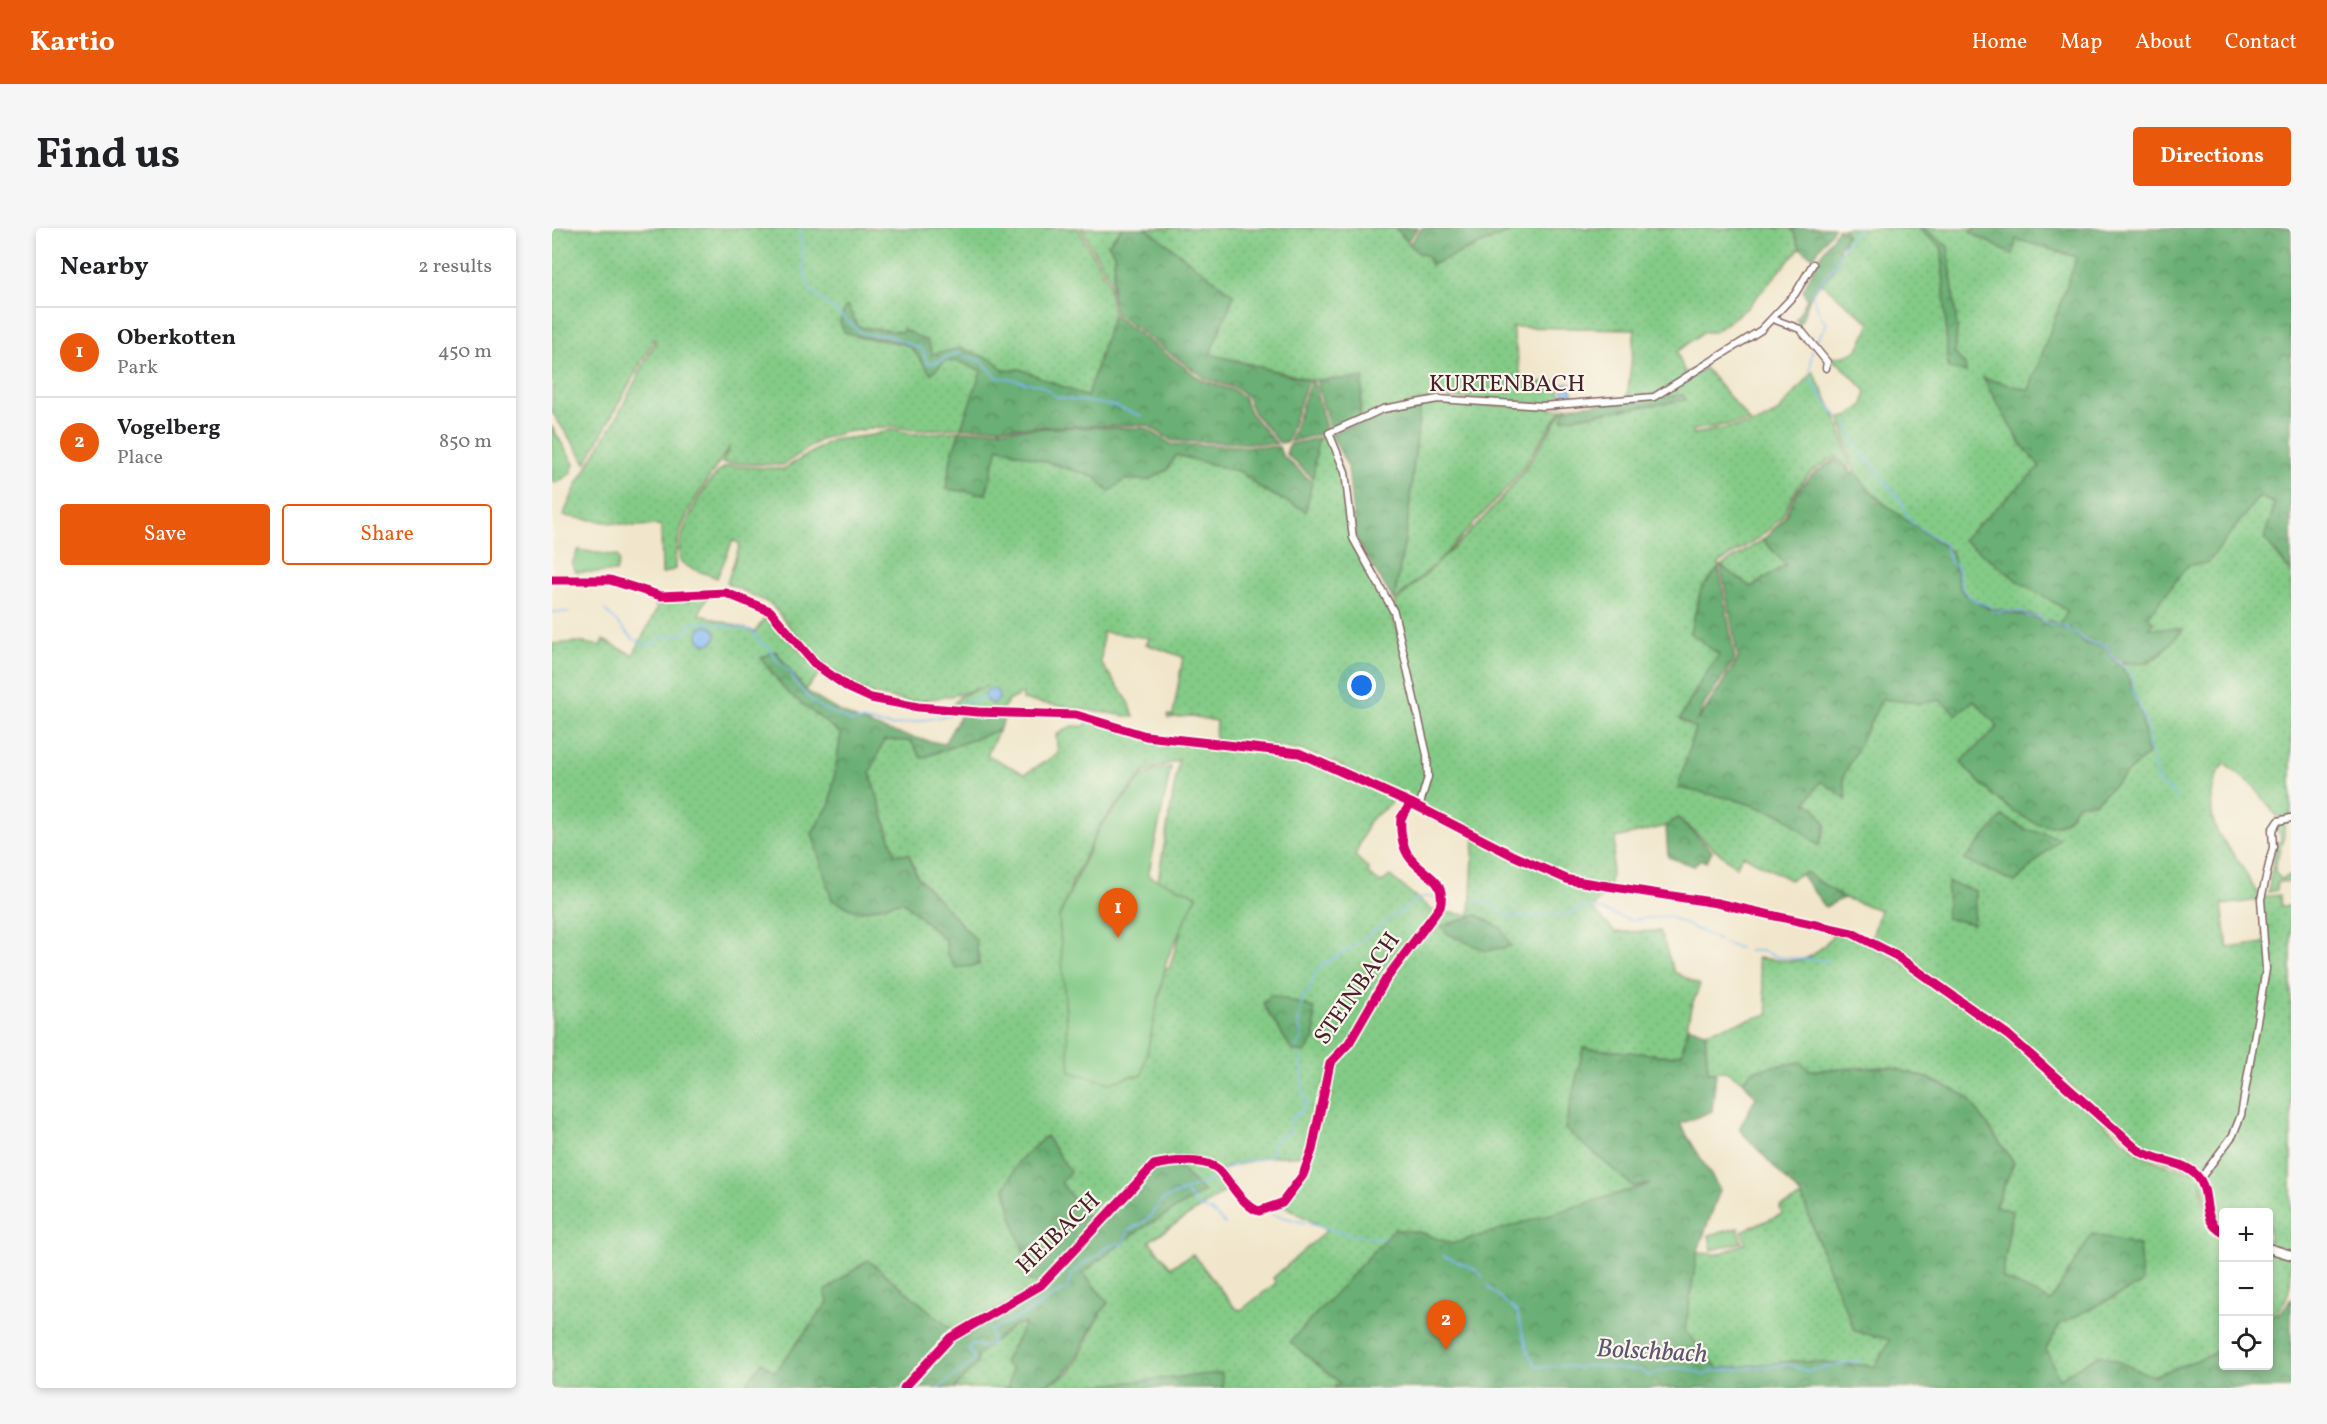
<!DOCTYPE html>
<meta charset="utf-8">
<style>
:root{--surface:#fff;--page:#f6f6f6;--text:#202124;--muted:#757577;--line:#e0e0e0;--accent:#ea580c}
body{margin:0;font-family:Vollkorn,serif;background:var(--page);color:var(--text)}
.controls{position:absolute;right:18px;bottom:18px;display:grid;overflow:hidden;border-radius:6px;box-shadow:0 3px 9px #0003}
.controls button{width:54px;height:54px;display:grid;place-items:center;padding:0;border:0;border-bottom:2px solid var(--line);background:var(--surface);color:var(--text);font:30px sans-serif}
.you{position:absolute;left:810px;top:458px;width:21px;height:21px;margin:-15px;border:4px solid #fff;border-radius:50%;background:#1a73e8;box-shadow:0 0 0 9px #1a73e833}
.badge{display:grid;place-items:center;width:39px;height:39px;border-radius:50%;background:var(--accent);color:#fff;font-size:20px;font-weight:700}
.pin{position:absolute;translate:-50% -50px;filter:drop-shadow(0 2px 3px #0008)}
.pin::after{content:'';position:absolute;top:32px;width:21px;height:18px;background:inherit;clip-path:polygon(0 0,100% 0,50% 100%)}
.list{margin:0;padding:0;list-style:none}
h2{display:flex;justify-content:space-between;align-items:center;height:78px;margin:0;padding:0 24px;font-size:26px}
h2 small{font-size:20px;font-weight:400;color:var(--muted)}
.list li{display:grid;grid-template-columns:39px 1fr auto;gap:18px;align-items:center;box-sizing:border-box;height:90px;padding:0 24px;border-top:2px solid var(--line)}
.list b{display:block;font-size:22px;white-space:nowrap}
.list p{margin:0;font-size:20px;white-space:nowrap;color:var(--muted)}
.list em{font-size:20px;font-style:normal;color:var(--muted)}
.actions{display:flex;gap:12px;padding:18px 24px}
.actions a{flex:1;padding:14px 0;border:2px solid var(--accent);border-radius:6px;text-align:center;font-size:21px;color:var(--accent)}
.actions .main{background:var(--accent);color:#fff}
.icon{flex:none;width:33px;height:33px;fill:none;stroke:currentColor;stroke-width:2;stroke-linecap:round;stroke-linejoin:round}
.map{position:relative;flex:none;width:1739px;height:1160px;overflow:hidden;border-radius:6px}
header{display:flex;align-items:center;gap:36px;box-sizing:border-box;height:84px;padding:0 30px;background:var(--accent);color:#fff}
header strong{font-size:28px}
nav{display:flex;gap:33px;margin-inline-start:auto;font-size:21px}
.intro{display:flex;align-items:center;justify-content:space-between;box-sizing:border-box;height:144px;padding:0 36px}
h1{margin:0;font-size:42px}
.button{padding:15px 27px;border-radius:6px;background:var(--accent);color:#fff;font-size:21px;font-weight:700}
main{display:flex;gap:36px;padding:0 36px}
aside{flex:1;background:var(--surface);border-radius:6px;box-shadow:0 3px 9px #0003}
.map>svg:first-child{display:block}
</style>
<header>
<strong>Kartio</strong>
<nav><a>Home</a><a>Map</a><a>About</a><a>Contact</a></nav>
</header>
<div class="intro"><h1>Find us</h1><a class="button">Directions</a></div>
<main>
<aside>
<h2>Nearby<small>2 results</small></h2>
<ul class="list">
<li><span class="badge">1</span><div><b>Oberkotten</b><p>Park</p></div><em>450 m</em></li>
<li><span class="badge">2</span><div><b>Vogelberg</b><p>Place</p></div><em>850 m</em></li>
</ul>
<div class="actions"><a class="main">Save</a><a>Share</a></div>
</aside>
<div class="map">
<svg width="1739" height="1160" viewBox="0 0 1739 1160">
<defs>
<pattern id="grass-dots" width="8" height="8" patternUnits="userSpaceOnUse" patternTransform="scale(1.5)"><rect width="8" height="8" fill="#84cb87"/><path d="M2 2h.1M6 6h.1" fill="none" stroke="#74ae75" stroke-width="1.8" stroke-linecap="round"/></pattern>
<pattern id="forest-crowns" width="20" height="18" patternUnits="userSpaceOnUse" patternTransform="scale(1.5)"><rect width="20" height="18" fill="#6baf74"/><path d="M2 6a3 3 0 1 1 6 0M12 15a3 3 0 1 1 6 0" fill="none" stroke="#5a8e5f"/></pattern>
</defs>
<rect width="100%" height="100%" fill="#fbf7ec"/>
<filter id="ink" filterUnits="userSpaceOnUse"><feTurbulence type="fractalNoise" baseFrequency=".0167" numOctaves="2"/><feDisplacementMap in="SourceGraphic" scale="12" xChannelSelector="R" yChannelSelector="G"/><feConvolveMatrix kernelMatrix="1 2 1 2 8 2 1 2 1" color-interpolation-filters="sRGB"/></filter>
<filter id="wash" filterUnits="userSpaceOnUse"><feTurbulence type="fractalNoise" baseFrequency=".008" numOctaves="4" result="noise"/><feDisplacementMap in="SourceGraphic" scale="24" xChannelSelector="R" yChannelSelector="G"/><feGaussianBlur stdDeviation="1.35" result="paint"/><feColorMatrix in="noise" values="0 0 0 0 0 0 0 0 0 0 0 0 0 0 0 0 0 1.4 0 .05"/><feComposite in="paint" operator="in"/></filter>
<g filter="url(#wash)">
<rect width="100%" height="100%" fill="#f1e6cb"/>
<path fill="url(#grass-dots)" stroke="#677559" stroke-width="1.5" fill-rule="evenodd" d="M0,0H526L556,53L561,87L535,169L468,141L452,143L441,132L381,127L351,101V104L306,99L296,78L305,109L353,116L360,121L379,145L393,133H405L430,143L409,200L361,202L341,198L293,204L270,211L231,237L170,235L178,218C155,254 120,295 123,341L110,346L109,297L82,298L11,288L26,254L64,191L104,112L102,111L34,235L0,184Z
M529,0H570L556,17L563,25L560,67L558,51Z
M594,0H844L865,24L875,28L879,37L967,0H1240L1248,20L1194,81L1162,104H1151L1125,124L1133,145L1150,138L1107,166L1075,171L1083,101L960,99L970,154H1006L1010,177L886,169L808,189L811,150L759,152L658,126Z
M1290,0H1365L1390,20L1396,140L1413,137L1403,126L1405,99L1396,19L1371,0H1425L1419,4L1461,27L1464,11L1525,29L1477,163L1431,150L1467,213L1488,239L1411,312C1430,324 1446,337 1463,351C1479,363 1499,370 1515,383L1508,397L1497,392L1493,395L1485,388L1437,380L1413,367L1408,360L1399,323C1374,304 1315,270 1303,243C1295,228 1293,206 1289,189H1296L1311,177L1314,163L1288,136L1281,133L1282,129C1309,128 1308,117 1318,95L1269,55C1283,40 1291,24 1294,4Z
M1153,140L1198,193L1141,202V206L1208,194L1225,185L1261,144L1286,193L1299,243L1284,228L1259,244L1245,260L1229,290L1207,310L1167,335V340L1149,361L1138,405L1168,427L1149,453L1128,491L1143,500L1126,560L1182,571L1232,588L1267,617L1274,597L1263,580L1254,574L1269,553L1295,570L1291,549L1330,471L1368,475L1388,472L1405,487L1422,472L1446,498L1409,534C1425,554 1488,618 1516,591C1520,587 1523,580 1526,575H1542L1596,526L1580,458L1566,435L1597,434L1607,428L1630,402L1596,400L1602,395L1595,389L1636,337L1656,335L1707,268L1723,276L1713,310L1739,344V588L1725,589L1701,557L1672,536C1658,552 1656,584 1665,603C1671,614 1680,623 1687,634C1694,645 1700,658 1708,669L1728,667L1729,678H1739V1025L1717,1017L1716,984H1672L1671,1002C1653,993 1656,968 1648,952C1653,978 1650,988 1671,1006V1117L1659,1127L1600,1148L1548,1127L1507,1151L1493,1121L1508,1096L1590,1055L1587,1017L1540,1006L1499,1074L1450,1050L1460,984L1443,979L1462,935L1415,868L1378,851L1339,839L1258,842L1248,834L1201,842L1191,853L1173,843L1156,844L1153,804L1217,786L1205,730C1248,734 1257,739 1285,702C1363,733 1448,800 1511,856C1537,879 1561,907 1590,926C1602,934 1632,945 1646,943L1603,929L1582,916L1511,850L1457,805L1337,719L1320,710L1328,682L1292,670L1253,644L1238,652L1191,627L1184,639L1126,590L1114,598L1064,610L1057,660L1040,681L1063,704L1108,703L1122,744L1148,757L1139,779L1130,825L1118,828L1032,820L1013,900L1081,958L1099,956L900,1016L867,1004L842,1002L738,1114L788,1155L782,1160H671L669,1145L525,1160H480C493,1156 510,1152 519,1142C534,1122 540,1095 556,1075L531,1045L584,1004L652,964L622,934L603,938L544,1000L508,955L517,944L494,908L467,933L453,960L464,1003L475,1032L474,1051L490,1056L428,1092L410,1110L316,1032L273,1063L276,1074L223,1144L210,1135L191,1160H0V416L25,414L49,418L51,412L81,427L105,381L101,368L117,369L157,365L147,386L203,404L217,384L250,426L270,442L253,462L224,423L209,431L235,464L289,506L278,576L260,605L280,672L306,684L351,673L395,714L394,724L404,739L427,736L424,712L365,648L357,626H343L318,545L332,512L359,513L370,530L447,502L435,527L473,546L506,526L504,507L520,498H533L537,491L585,508L740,525L811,553C770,516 714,520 663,512L664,493L639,488L616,490V487H621L631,429L594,416L598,410L551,404L549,435L577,474L582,489L470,472L471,465L456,473L449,483L399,479L408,468L435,458L403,467L360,474L314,465L294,454L262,430L219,376L175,355L188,316L181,312L165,350C155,345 133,341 128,332C120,314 158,239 177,238L232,241L280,212L321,207L342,201L361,206L408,203L400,226L394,261L434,266L446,219L543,249L557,264L572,252H596L615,242L624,227L689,244L711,262L754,283L766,210L776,207L790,243L797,307L838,378L851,425L842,376C886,333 936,292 973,241C987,221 999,200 1013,179H1015L1011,191L1133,172L1131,167L1102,171ZM627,532L604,664L638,674L617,741L588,737L559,807L574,834L532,828L519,786L508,701L520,655L548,597L593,544ZM847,569L963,623L969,631L980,637L922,608L918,687L881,683L838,648L829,655L816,646L817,641L803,628L817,593ZM1451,588L1473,602L1507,610L1463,654L1413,632ZM1396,655L1424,663L1421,696L1394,690ZM1708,672L1713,715L1676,720L1670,677ZM925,687L949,700L958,718L934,723L894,705L890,698ZM719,767L762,780L763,810L753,825L740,822L711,775ZM758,927L752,944L729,976L775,1002L721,1050L724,1055L689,1082L683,1080L641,1026L619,1039L597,1013L680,959L669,941L714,929Z
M883,175L1010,181L971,240L952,263L885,335L842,373L855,299L868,179Z
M1211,312L1234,337L1199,359L1169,338Z
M1732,594C1734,619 1724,621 1723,644L1729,651L1738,647L1739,653L1726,654L1725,662L1716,664L1724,616L1729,613L1728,606L1723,602L1726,596Z
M1250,969L1278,1045L1339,1111L1323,1138L1243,1133L1167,1141L1133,1103L1145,1025L1167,1026L1194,1015L1190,1003L1230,986L1228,979Z
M1716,1022L1739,1030C1739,1059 1739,1074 1717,1090Z
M474,1094L452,1134L460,1141L456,1160H402L424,1136L425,1127L463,1097Z"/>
<path fill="url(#forest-crowns)" stroke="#5a6750" stroke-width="1.5" d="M570,0H594L682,67L658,126L756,152L735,214L728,215L702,185L694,168L686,161L652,150L563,85L560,67L563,25L556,17Z
M844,0H866L855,13Z
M870,0H967L879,37L875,28L865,24L857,16Z
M1240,0H1282L1261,29L1248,20Z
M1286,0L1295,7L1287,19V31L1281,42L1259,66L1248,97L1244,92L1255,71L1251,62L1264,35Z
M1365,0H1371L1396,19L1405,99L1403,126L1413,137L1414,145L1396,140L1390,20Z
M1425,0H1739V344L1712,310L1723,276L1707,268L1656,335L1636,337L1596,389L1602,395L1597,400L1631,401C1611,424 1591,449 1559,427L1557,418L1533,415L1519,402L1508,397L1515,383C1498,370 1479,363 1463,351C1445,337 1430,324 1410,312L1488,239L1467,213L1431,150L1477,162L1525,29L1464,11L1461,27L1418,4Z
M296,78L306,99L350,104L351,101L375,113L381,126L409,120L441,132L452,143L468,141L535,169L561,87L650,152L683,163L691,169L699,186L725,216L620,213L595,197L409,200L429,143L405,133H393L379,146C372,138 366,125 358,119C345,109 310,112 292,104L288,94L293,79Z
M811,150L807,194L778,203L764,152Z
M759,152H761L775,204L738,214Z
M1131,167L1134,172L1010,191L1015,179Z
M868,179L855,299L842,373L803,309L796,239L779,206L855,180Z
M527,199L594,200L619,216L727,219L730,227L760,254L754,283L711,262L689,244L624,227L615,242L597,252H572L557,264L543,249L446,219L434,266L394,261L400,226L408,203Z
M766,210L761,250L734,226L737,217Z
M1284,231L1301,246L1302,242C1323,277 1367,298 1399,324L1408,360L1413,367L1437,381L1484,390L1492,396L1497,394L1519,403L1533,416L1556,419C1556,430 1566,432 1571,441C1586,464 1592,499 1596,526L1542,575H1526C1523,580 1520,587 1515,591C1488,618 1424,554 1409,534L1446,499L1422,472L1405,487L1388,472L1368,475L1330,471L1291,549L1295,571L1269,553L1254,574L1263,580L1274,597L1267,618L1232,588L1182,571L1126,560L1143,500L1128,491L1149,453L1167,427L1138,405L1149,361L1167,340L1183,431L1152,477L1146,493L1186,431L1169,338L1199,359L1234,337L1211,312L1231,292L1246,262L1261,246Z
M223,423C233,435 243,454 255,463C294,493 344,507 392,516L410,485L454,487L447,502L369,530L359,513L332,512L318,545L343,626H357L365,648L424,712L427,737L404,740L394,724L395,714L351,673L306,684L280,672L260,605L278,576L289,506L235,464L209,430Z
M1451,588L1473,601L1508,610L1463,654L1412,632Z
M1126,590L1160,623L1154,634L1148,631L1142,638L1116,629L1114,598Z
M1253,644L1292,670L1273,679L1249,646Z
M1396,654L1424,663L1421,696L1394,690Z
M925,687L949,700L959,718L934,723L894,705L890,698Z
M719,767L762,780L763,810L753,825L740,822L711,776Z
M1136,798L1153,804L1156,844H1164L1160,883L1128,896L1168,962L1145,1025L1133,1103L1167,1141L1243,1133L1323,1138L1338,1112L1303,1103L1278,1045L1250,969L1187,901L1204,869L1191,853L1201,842L1248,834L1258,842L1339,839L1378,851L1415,868L1462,935L1443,978L1460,983L1450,1050L1499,1073L1540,1006L1587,1017L1590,1055L1508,1096L1494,1121L1507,1151L1548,1126L1600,1148L1660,1127L1671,1117L1672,1138H1716L1717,1090L1730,1083L1739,1071V1160H782L788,1155L738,1114L842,1001L867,1004L900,1016L1098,956L1081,958L1013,901L1031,820L1118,828L1130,825Z
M494,908L518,944L509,955L544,1000L603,938L622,934L652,964L584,1004L531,1045L556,1075C517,1123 535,1160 456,1160L460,1141L452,1135L473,1095L463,1097L425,1127V1136L402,1160H191L210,1134L223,1144L276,1074L273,1063L316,1032L410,1110L428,1092L489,1056L474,1051L475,1032L464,1003L453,960L467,933Z
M670,1145L671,1160H525L527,1159Z"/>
<path fill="#84cb87" stroke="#677559" stroke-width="1.5" d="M0,199L22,236L18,246L4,255L0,254Z
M26,322L65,328L67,333L64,344H24L20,336Z
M619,539L596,648L645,667L615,731L590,848H579L558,855L518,844L507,689L547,600L590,549L602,543Z
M1186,1000L1190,1014L1160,1022L1157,1007Z"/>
<path fill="#82b9f2" stroke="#666c8e" stroke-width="1.5" d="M1019,155L1022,172L1012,173L1011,156Z
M146 407a9 9 0 1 1 18 0a9 9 0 1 1-18 0Z
M433 468a7 7 0 1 1 14 0a7 7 0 1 1-14 0Z"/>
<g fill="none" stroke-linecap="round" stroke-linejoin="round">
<path stroke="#82b9f2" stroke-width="1.5" d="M248,0L252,44L258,62L311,106L337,108L370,121L375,135H384L404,125L431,134L446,150C462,148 472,157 487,156L505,169L563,178L589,188
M1264,113L1275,96L1269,89L1260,65L1284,36L1290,20L1306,0
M1258,144L1260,121
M1258,152L1287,190
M1295,195L1305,219L1349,273L1357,293L1393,317L1399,335L1406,339C1407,363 1415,372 1438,378L1441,383L1471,384L1475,388L1488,389L1491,394L1511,398L1537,415L1556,418L1558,426L1580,446L1582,465L1597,503V518L1606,554L1626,569
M53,382L81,411L97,417L107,411L135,404L138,397L150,394L199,402L210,416L216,418L224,431L240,445C241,455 259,474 268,479C278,485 289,486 299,494L307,492L340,498L398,487
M0,384H17
M404,477L434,469
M893,673L898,675
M922,673L939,676L956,689L1012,687L1036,678L1079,692L1116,688L1167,712
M1172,715L1187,720
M1196,723H1209L1226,729L1277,733
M673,942L684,936L719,928L723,911L737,905L741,887H746L755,874L751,868L750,833L747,830L745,818L750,811L746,793L752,766L756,767L763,745L770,737L799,720L861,674L871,669H885
M632,962L646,979L659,983L673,996
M719,986L801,1007C814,1006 821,1012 832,1010
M891,1028L921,1040L931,1049
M935,1058L965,1084L976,1124L984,1138C999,1141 1011,1135 1025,1140C1046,1133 1066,1145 1087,1141L1096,1148C1112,1141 1136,1135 1151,1147L1162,1143L1235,1136L1255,1143L1310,1132
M387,1160L421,1134L422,1129L416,1121L420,1116L431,1119L441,1115L438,1102L461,1093L510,1063L515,1060L519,1048L532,1035L548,1027L549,1023L556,1018L572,1015L576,1003L596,991L610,972L666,949"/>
</g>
</g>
<g filter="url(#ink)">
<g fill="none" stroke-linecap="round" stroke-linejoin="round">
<defs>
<path id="street" d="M1221,91L1248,101L1275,134L1274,140
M867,579L876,549L875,527L842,384L801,310L793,244L777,205L831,181L886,171L991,178L1102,169L1209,102L1243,66L1261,36
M1648,951L1681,907L1689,887L1714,741L1709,671L1721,619L1720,602L1726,593L1739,590
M352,1160L398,1110L489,1057L602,937C619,933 657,929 669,944C676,952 681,961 689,970C695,975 699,981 707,983L730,975L751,947L760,922L778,835L797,815L834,751L888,679C896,649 868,647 856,627C850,617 848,601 849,590L859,575"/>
<path id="secondary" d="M0,352H58L109,368L174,365L218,383L263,436L297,460L319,470L366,479L426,484L524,487L594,508L747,525L859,575L960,627L1017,652L1165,675L1300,705L1343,727L1456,807L1586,922C1604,934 1631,932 1645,948C1661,965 1646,992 1672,1005
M1716,1020L1739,1027"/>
</defs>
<use href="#street" stroke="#846563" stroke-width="9"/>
<use href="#secondary" stroke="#846563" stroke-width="11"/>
<use href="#street" stroke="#fff" stroke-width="6"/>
<use href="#secondary" stroke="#fff" stroke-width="8"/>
<defs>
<path id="cycleway" d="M0,352H58L109,368L174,365L218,383L263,436L297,460L319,470L366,479L426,484L524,487L594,508L747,525L859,575L960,627L1017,652L1165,675L1300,705L1343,727L1456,807L1586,922C1604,934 1631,932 1645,948C1661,965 1646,992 1672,1005
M352,1160L398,1110L489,1057L602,937C619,933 657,929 669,944C676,952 681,961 689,970C695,975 699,981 707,983L730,975L751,947L760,922L778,835L797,815L834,751L888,679C896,649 868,647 856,627C850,617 848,601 849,590L859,575"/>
</defs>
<use href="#cycleway" stroke="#fbf7ec" stroke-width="13"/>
<use href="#cycleway" stroke="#d6006c" stroke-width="9"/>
</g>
</g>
<g text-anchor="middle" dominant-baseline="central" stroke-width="4.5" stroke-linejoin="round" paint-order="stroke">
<g font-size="24" fill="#4a1f2b" stroke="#fbf7ec">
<text x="955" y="157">KURTENBACH</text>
<text transform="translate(806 761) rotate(-55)">STEINBACH</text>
<text transform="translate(507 1006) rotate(-44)">HEIBACH</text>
</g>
<g font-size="26" font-style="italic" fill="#5e5571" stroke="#fbf7ec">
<text transform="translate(1100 1124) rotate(3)">Bolschbach</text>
</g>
</g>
</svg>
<div class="controls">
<button>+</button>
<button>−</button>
<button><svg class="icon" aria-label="locate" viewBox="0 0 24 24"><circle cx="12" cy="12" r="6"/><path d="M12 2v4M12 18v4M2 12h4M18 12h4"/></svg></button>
</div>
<div class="you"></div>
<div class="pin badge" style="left:566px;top:710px">1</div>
<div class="pin badge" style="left:894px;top:1122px">2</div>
</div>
</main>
